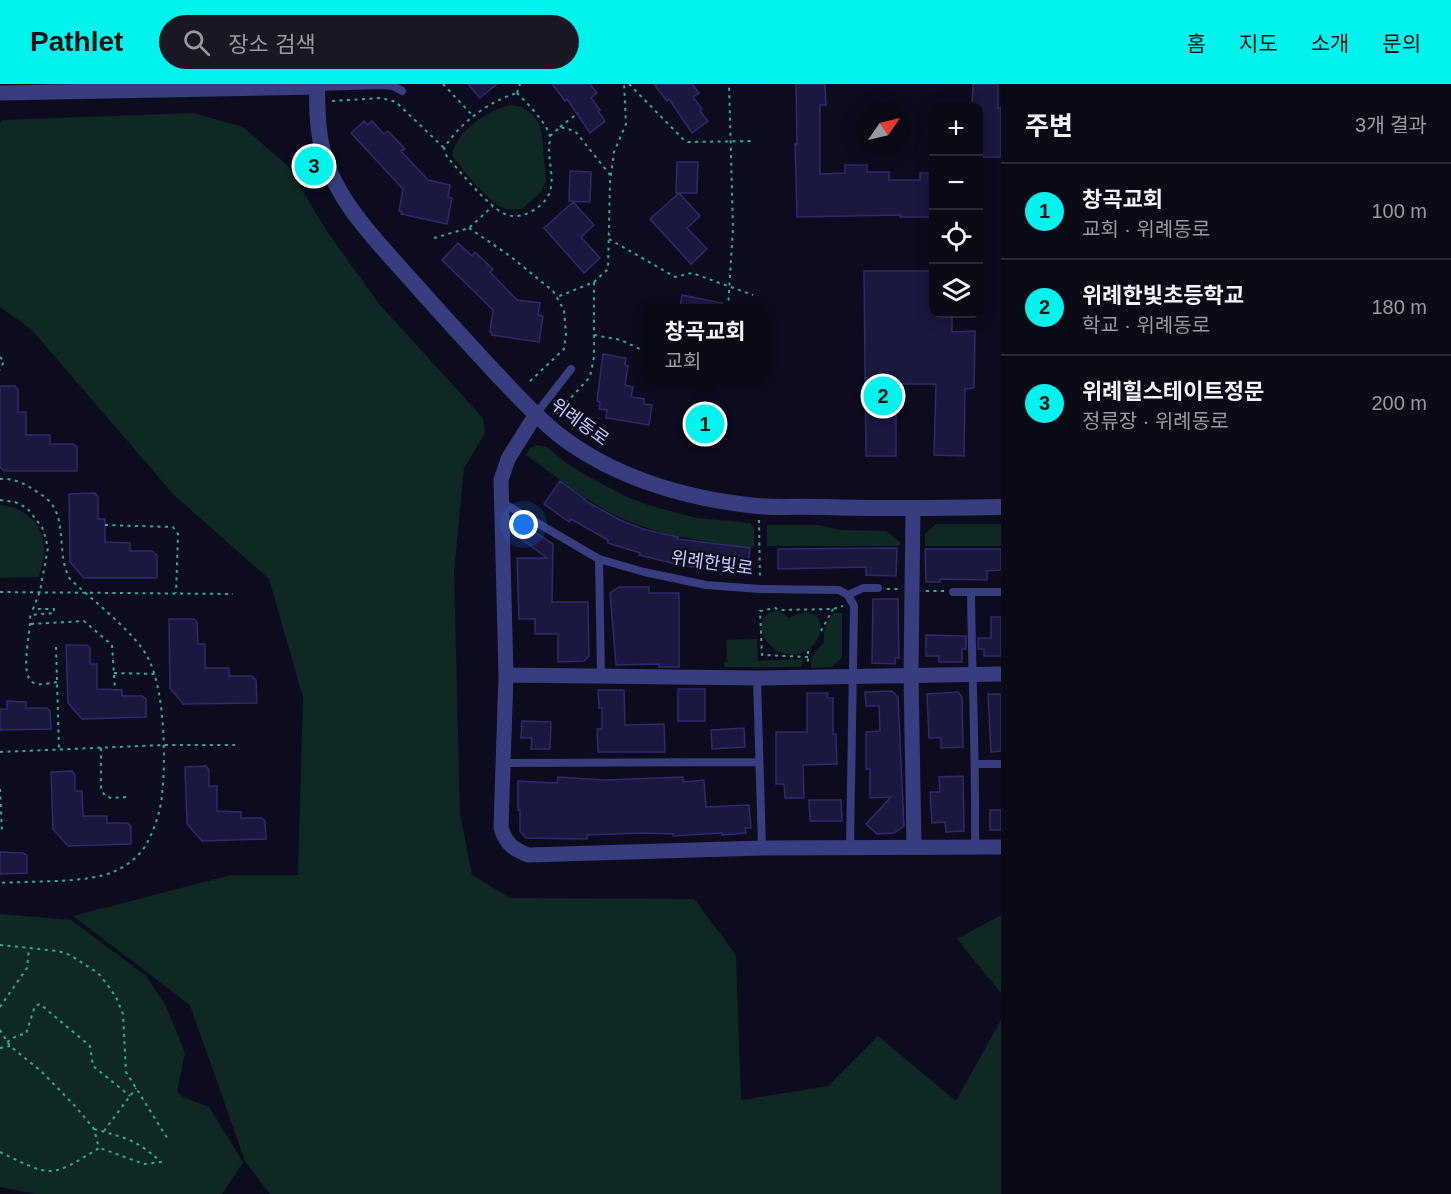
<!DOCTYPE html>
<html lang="ko">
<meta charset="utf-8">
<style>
:root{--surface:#0a0916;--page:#181723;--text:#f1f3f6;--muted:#999aa1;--line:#2a2a35;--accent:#00f4ed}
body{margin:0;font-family:Arial,"Noto Sans KR",sans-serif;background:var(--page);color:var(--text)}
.controls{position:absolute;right:18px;top:18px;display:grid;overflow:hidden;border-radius:12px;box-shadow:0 3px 15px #0003}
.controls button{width:54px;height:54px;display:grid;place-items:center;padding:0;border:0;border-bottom:2px solid var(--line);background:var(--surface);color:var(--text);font:30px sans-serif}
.compass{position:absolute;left:857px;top:18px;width:54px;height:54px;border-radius:50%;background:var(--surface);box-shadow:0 3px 15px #0003;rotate:56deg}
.you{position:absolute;left:524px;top:441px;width:21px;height:21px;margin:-15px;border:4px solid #fff;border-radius:50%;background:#1a73e8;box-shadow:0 0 0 9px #1a73e833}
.badge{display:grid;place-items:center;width:39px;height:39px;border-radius:50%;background:var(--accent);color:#111;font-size:20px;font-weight:700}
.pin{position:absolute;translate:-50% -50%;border:3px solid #fff;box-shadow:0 2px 6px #0006}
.popup{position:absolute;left:642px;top:220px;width:126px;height:78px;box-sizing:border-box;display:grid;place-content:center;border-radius:12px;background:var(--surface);filter:drop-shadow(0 2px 4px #0005);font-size:20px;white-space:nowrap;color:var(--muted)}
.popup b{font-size:22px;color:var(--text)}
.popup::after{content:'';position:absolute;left:50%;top:100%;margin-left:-12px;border:12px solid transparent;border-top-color:var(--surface)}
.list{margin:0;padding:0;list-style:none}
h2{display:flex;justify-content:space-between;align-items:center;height:78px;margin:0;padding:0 24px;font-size:26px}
h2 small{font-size:20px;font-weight:400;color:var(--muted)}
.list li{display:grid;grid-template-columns:39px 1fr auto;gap:18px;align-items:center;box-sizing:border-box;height:96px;padding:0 24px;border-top:2px solid var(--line)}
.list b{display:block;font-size:22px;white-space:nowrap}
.list p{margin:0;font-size:20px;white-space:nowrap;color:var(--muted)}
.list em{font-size:20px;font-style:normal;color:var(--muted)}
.icon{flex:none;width:33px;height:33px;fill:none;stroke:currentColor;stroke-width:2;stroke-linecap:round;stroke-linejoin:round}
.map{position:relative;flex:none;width:1001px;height:1110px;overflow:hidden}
header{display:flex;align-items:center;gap:36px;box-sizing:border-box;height:84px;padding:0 30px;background:var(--accent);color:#111}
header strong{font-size:28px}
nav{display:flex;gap:33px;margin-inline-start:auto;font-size:21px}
.search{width:420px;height:54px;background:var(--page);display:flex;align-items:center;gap:15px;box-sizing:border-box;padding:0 21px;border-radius:33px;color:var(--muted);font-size:22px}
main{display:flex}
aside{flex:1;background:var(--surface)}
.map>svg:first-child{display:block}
</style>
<header>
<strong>Pathlet</strong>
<div class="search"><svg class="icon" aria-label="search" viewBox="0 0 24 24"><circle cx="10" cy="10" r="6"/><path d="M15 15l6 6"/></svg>장소 검색</div>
<nav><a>홈</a><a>지도</a><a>소개</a><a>문의</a></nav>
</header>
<main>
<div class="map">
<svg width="1001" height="1110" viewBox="0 0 1001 1110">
<rect width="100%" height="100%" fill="#0d0c1e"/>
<path fill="#0f2824" d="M510,21L522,23L532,30L539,40L542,51L546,97L541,108L522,125C518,125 512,126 507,125C488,120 465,87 452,72C455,48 488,26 510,21Z
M193,29L243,43L288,82L326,146L379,220L483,334L485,349L464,384L454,487L460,730L472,791L510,814L694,815L736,871L741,1016L828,1002L878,952L956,1017L1001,936V1110H270L245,1077L190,921L73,832L231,791H298L303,613L269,495L174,411L32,246L0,223V39L3,36Z
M537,361L547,363L565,378L587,392L629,414L651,422L697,434L750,439L754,444V463L751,464C705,457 656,452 613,430C582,414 554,391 526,371L530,364Z
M0,421C23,422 43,440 44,464C45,473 41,484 39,493L0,494Z
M936,440H1001V462H925V450Z
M767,441H819L839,446L886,447L900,458V462H767Z
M774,527H779L789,534C793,533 797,529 802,529C830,524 824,564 799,570C770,576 745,537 774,527Z
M833,529H842V574L831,583L811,584V574L824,558V547Z
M755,555H757L758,577L803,575L802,581L799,583H725L724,578H727L726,556Z
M0,830L71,836L145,891L166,922L185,969L177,1007L183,1013L209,1023L243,1078L222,1110H36L0,1103Z
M1001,831V909L957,855Z"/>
<path fill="#1b183f" stroke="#2f2a6b" stroke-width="1.5" d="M468,0H497L480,14Z
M552,0H590L597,9L591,14L600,26L598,27L605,37L590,49L567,15L565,17Z
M654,0H692L699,9L693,13L702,25L700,27L708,37L692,49L669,15L667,17Z
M796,0H825L826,21H820V90L845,89V81H867V88H889V96H920V89H933V133H900V131L797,133L795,60H797Z
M973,0H998V24H1001V73H978V22H972Z
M364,37L367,41L372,37L384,50L388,47L405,65L401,67L428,96L450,101L448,113L452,114L447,140L401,130L402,128L399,127L403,105L351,49Z
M677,78H698L697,109H676Z
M570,87L591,88L590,118L569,117Z
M679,109L700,132L687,144L707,165L691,180L650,135Z
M573,118L594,141L581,153L600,174L584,189L544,144Z
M458,159L472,172L475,168L493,185L490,188L517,216L540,219L538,231L543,232L539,258L492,251V248H490L493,226L442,176Z
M864,187H933V230H952V248L975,247L974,304L965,305L964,372L934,371L936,300H896V372H866Z
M682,211L722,219V225H680Z
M603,270L626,274L625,281L628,282L625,301L633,303L631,313L644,315V320L652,321L649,341L606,334L607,326L599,325L600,318L597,317Z
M0,302H15L18,306V328H26V351H50V360H73L77,363V387H4L0,383Z
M560,397L585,415L584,416L620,436L643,445L678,453L677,455L750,464L747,489L711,486L672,479L639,471L640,469L608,459V456L571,435L569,438L544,420Z
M95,409L98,413V435H105V458L130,459V467H152L157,471V494H84L70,478L69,410Z
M532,446L553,460L552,518H588L589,572L584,577L558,578V550H535V535H519L517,474H547L520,454Z
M897,464L896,492L866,491V483L778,485V465Z
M925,465H1001V486L987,487V496L940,495V498H926Z
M619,503H649V509H679V583H659V580L616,581L610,509Z
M873,515H898L899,574H895V580L872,579Z
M991,533H1001V572H984V565H978V554H991Z
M169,535H194L197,538L198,560H205V584H229V592H252L256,596L257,619L183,620L170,604Z
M926,551L966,552V565H962V578H939V572H926Z
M66,561H87L90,564V580H97V605L122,606V612H142L146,615V633L82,635L68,619Z
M678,605H705V637H678Z
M598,606H624L625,641L664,640L665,668H598L597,645H602V624H599Z
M892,607L898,613L904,742L894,749L877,750L866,740L891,713L870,714V685H866V648L880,647L879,622H866L865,608Z
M958,608L962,613L963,663L941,664V654H929L927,610Z
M807,609H828L827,614H833V650H836L837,680L803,681L804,714H785L784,700H776V648H807Z
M988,610H1001V667L991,668Z
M7,617L26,618V624H47L50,627L51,645L0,646V625H7Z
M522,637L551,638L550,665H531L532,654H521Z
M744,644L745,663L712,665L711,646Z
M206,682L209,686V702H217V727L241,728V734H262L265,737L266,755L202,757L187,740L185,683Z
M72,687L75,691V707H82L83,732H107V739H127L131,742V760L68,762L53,745L51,688Z
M963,692L964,747L946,748L945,738L932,739L930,708H940L939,693Z
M558,693L605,696L683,693V698L704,696L706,723L749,721L751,744H745L746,749L722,751V749L673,752V750L643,749L587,751V755L526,754L520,747V726H518V697L557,699Z
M809,716H841L842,737H810Z
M990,726H1001V746H990Z
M0,768L23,769L27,771V789L0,790Z"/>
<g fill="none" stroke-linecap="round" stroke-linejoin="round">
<path stroke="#2daf97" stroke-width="2" stroke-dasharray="3 4.5" stroke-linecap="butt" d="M443,0L473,32
M629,0L683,55L688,58L754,57
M517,9C526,18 548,40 550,53C551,56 549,59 549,62C548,77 556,98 548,112C541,125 520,137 505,130C487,122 461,88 447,73L444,64C460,39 489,17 517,9Z
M517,9L520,0
M332,17L381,14L396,18L444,64
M560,43L578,29
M550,52L560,43L575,47L611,92
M469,144L510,172L553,207L564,226L566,250L564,265L527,300
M434,154L469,144L493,122
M609,155L675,193L692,189L753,211
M594,198L608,185L610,98L614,68L626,40L624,0
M728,224L733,144L729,0
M594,251L621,256L646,268
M0,273L4,277L0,286
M556,330L590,293L594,273V198L557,213
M0,395C10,394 22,398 31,404C39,409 48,414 53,422C66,442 57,473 70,495C91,515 134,548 147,572C165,604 166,675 162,711C161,726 154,746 147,759C140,772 127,782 113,788C88,799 29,797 0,799
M0,416L15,418L27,424L42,443L45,452L48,464L40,507L33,525H54V529L30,531C32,546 18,592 34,599C40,602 50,599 57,598
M759,436L760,494
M105,441L173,443L178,450L176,509
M887,505H899
M926,507H944
M0,508L233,510
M31,540L84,537L112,561L115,606
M821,547L833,525
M56,563L59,665
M808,567V578
M808,573L762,571L760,527L775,524L779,526L833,525L843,522
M114,589L155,590
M101,664V705L105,712L111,714L127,713
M0,668L164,661H235
M0,705L2,749
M0,861L58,867L70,871L98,889L106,899L116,913L123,930L126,988L169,1057
M0,923L27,884L29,865
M0,946L10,962L41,987L76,1023L94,1045L99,1064C49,1095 52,1093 0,1068
M7,958L18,951L26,950L35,922L40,920L90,962L93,982L130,1012
M0,964L10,962
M94,1045C125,1054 136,1055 161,1078L144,1080L100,1064
M104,1047L136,1004"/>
<path stroke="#373d7e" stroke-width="8" d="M317,3L383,1L393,2L402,7
M536,330L571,285
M503,419L599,475L644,488L706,501L760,505L839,506L848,511L854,522L850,763
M599,475L601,592
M953,508H971
M848,511L863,504H878
M757,594L762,764
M503,679L758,678
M976,680H1001
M975,762C976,677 972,593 971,508H1001"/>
<path stroke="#373d7e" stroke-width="15" d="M0,9L317,3
M536,330L508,375L501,396L506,591L501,744C506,760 513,765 528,771L762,764L1001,763
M913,424L911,591L914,763
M506,591L757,594L1001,590"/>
<path stroke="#373d7e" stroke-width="16" d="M317,0C317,20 317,39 321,59C332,117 384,164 421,207C444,233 468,259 491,284C513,307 534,331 559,351C615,394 687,415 757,422C779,424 802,422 824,423C883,425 942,424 1001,423"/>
</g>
<g text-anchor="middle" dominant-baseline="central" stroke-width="4.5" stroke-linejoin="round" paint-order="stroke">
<g font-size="18" fill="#cacaff" stroke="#0d0c1e">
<text transform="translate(580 338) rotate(36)">위례동로</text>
<text transform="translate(712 479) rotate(8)">위례한빛로</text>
</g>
</g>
</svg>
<div class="controls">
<button>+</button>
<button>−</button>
<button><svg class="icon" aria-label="locate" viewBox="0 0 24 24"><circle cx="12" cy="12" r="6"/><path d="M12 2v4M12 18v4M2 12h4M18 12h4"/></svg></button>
<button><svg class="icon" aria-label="layers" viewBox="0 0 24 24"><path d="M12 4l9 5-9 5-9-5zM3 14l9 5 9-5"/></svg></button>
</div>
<svg class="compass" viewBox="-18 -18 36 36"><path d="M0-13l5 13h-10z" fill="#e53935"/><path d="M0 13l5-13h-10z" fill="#999aa1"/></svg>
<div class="you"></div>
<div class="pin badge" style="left:705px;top:340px">1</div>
<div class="popup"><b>창곡교회</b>교회</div>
<div class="pin badge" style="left:883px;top:312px">2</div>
<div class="pin badge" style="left:314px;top:82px">3</div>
</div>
<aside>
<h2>주변<small>3개 결과</small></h2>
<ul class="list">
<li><span class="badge">1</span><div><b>창곡교회</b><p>교회 · 위례동로</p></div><em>100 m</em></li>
<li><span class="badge">2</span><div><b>위례한빛초등학교</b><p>학교 · 위례동로</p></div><em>180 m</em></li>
<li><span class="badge">3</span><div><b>위례힐스테이트정문</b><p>정류장 · 위례동로</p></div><em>200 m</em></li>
</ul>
</aside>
</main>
